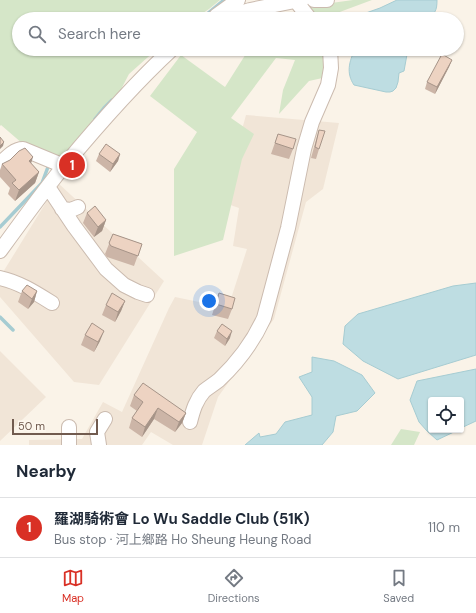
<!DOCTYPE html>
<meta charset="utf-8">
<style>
:root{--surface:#fff;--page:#f6f6f7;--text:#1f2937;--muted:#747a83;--line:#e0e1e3;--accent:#d93025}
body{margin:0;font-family:"DM Sans","Noto Sans SC",sans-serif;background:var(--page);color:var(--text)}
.controls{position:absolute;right:12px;bottom:12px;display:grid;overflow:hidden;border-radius:4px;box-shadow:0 1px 3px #0004}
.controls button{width:36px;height:36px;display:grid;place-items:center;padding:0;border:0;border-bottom:1px solid var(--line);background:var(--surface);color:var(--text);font:20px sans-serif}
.scale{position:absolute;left:12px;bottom:10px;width:86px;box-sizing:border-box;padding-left:4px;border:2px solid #715b4f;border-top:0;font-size:11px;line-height:14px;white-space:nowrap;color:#715b4f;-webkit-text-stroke:3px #fdf7ee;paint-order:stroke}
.you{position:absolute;left:209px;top:301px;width:14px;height:14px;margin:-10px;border:3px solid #fff;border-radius:50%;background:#1a73e8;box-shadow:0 0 0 6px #1a73e833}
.badge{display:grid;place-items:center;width:26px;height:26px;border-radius:50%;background:var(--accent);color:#fff;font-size:13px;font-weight:700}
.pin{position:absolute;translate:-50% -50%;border:2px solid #fff;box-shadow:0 1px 4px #0006}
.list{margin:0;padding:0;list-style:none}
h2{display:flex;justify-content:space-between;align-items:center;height:52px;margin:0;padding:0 16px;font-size:17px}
h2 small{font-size:13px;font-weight:400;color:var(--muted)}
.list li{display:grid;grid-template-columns:26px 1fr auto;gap:12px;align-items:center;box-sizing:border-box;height:60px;padding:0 16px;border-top:1px solid var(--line)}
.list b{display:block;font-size:15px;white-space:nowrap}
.list p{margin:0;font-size:13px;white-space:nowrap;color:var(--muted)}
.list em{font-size:13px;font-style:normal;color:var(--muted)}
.icon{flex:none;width:22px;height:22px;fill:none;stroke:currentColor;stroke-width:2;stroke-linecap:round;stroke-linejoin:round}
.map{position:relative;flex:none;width:476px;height:445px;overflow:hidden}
.search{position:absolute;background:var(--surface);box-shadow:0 1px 3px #0004;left:12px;right:12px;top:12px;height:44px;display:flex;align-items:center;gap:10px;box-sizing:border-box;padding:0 14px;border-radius:22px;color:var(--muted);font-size:15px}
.sheet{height:112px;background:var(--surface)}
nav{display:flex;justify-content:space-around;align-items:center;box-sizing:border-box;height:56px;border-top:1px solid var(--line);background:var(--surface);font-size:11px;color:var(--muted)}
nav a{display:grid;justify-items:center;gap:2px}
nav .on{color:var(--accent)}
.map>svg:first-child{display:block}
</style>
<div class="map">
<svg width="476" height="445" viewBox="0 0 476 445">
<rect width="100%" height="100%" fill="#faf3e8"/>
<path fill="#f1e5d7" d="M246,115L339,123L323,189L306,202L274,319L218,397L202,445H173L151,432L142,445H29V440L82,439L103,402L122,412L169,308L175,297L228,308L247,249L233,246L239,208L222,202Z
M58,183L164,281L99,385L74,382L0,297V277Z
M0,351L46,397L0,441Z"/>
<path fill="#d5e6c8" d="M0,0H220L209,9L194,19H19V49H157L129,74L114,103L60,160L23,144L1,125L0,126Z
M353,0H372L337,13V19H268L324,4Z
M249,49H338L336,75L309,81L279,114L283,90L295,60L276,58L231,118L254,134L242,159L223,240L174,256V169L197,132L150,96L181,55L225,87Z
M401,429L420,432L414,445H391Z"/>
<path fill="#bedde2" stroke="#a6ccd2" d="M397,0H437C437,11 435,14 426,19H364L363,14L380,8Z
M355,49H408L404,71L399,73L398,82L396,88L393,91L390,92H386L354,85C346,73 349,62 355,49Z
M476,283V355L398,379L363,361L343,344L345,326L358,314L453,286Z
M312,357L334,361L362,375L375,393L357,411L336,416L333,432L322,445H245L259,433L260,437L276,434L285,422L312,415V397L299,377L312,372Z
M476,369V421L461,428V400H431V430H458L437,440L427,431L419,422L410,400L417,381Z"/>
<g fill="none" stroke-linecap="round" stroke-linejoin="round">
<path stroke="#a6ccd2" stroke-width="3.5" d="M201,19L224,0
M95,119L104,108L112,100
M0,227L42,183L48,167
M0,317L13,330"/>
<defs>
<path id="minor" d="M295,0L310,19
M314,0H327
M216,16L238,0
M222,19L250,10L295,1L302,0
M0,164C6,158 14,149 23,149L64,166
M48,187L74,226L106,269L124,285L138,292L147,295
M62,209L71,210L78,207
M0,251C21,222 42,193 64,166C98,125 133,85 172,49
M0,278C19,282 36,293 52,303
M190,422C193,410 196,400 204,391C209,387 214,384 219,380C237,363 254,340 264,318L288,228L304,149L312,122L328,85L331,68L330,49
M69,427V445
M99,445L97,432L105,419"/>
</defs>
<use href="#minor" stroke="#cbbbaf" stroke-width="16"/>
<use href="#minor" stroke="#fff" stroke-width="14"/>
</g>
<path fill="#ccb5a7" d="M452,60L449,67L435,94L425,89L427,82Z
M319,130V149L316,159L311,158L316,140Z
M278,134L293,149L289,159L271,154Z
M99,154H120L118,161L110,172L96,161Z
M2,164H31L39,172L35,183L15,201L8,194L10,188L0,177V170Z
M87,213L106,220L102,231L94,237L83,223Z
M113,234L142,244L134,266L107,257L105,254Z
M22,291H37L34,302L28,309L18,302Z
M219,293L232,309L228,319L212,315Z
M125,301L121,311L115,322L102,315L106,305Z
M217,331L230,338L225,346L214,338Z
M85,335L100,341L94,352L81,345Z
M134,395L186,413L182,423L175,432L154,419L142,437L129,428L132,418L137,411L130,406Z"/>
<path fill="#a69488" d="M452,60L449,67L435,94L437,87Z
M4,142L3,146L0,149V146Z
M120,154L118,161L110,172L113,164Z
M33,157L30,167L29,161Z
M39,172L35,183L15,201L19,190Z
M106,220L102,231L94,237L98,227Z
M37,291L34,302L28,309L32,299Z
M125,301L121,311L115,322L118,312Z
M104,331L100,341L94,352L98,342Z
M232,331L230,338L225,346L227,339Z
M158,408L154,419L142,437L145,427Z
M186,413L182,423L175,432L179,422Z"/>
<path fill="#edd3c2" stroke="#a69488" d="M442,54L452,60L437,87L427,82Z
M319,130L325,131L319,149L315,147Z
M278,134L296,139L293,149L275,143Z
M0,137L4,142L0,146Z
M106,144L120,154L113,164L99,154Z
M25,148L33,157L29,161L39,172L19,190L12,183L16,180L2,164L10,160L19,151Z
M95,206L106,220L98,227L87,213Z
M113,234L142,244L138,256L111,246L109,243Z
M27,285L37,291L32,299L22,291Z
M112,293L125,301L118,312L106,305Z
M219,293L235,298L232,309L216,304Z
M92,323L104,331L98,342L85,335Z
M222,324L232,331L227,339L217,331Z
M143,383L186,413L179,422L158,408L145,427L132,418L143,402L134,395Z"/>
</svg>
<div class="controls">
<button><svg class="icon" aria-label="locate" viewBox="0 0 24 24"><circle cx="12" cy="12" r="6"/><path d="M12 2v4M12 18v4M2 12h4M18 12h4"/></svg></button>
</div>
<div class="scale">50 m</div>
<div class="you"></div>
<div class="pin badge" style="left:72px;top:165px">1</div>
<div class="search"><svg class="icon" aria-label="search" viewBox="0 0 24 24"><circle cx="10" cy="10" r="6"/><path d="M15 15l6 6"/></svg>Search here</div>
</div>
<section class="sheet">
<h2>Nearby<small></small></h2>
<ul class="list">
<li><span class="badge">1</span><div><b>羅湖騎術會 Lo Wu Saddle Club (51K)</b><p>Bus stop · 河上鄉路 Ho Sheung Heung Road</p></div><em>110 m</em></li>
</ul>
</section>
<nav>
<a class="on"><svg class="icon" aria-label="map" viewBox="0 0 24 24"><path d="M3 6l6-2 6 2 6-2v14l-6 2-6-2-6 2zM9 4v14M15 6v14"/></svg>Map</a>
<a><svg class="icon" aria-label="directions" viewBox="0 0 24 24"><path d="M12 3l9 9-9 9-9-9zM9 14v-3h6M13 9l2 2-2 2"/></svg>Directions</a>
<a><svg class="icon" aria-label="saved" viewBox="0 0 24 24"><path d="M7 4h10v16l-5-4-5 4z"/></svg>Saved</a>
</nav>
